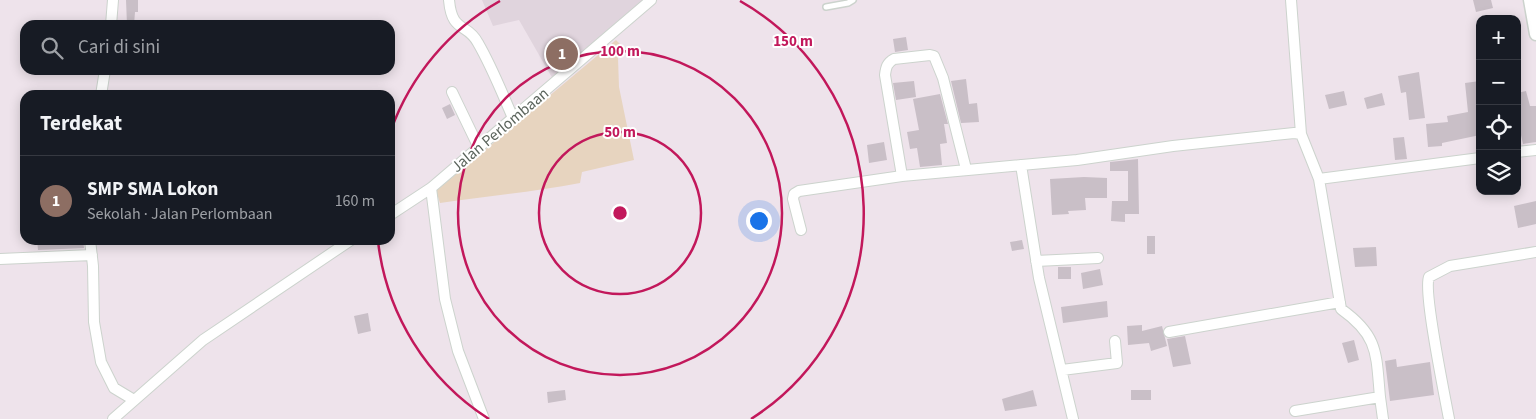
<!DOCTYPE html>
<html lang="id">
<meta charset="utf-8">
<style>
:root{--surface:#171b24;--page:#20242c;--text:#f1f3f6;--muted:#9ea1a6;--line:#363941;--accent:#a12bed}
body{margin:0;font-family:"Source Sans 3",sans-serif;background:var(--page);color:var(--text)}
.controls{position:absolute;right:15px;top:15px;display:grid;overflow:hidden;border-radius:10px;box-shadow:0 2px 12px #0003}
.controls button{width:45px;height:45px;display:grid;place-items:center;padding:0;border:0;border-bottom:1px solid var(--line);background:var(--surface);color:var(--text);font:25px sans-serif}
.you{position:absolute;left:758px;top:220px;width:18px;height:18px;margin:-12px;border:4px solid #fff;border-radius:50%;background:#1a73e8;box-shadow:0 0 0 8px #1a73e833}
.badge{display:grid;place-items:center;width:32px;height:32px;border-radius:50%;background:var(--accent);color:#fff;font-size:16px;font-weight:700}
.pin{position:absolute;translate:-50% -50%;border:2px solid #fff;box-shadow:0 1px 5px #0006}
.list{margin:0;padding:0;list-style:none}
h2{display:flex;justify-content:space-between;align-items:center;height:65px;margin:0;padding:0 20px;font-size:21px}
h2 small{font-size:16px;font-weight:400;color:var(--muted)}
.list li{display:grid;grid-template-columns:32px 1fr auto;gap:15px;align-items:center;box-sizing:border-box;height:90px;padding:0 20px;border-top:1px solid var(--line)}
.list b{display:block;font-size:19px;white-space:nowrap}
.list p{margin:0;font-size:16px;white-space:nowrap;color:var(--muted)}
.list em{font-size:16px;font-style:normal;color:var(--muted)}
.icon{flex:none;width:28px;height:28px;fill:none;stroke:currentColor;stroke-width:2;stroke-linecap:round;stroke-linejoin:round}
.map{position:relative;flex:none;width:1536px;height:419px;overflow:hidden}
.search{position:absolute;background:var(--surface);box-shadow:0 2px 12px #0003;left:20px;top:20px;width:375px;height:55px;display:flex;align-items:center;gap:12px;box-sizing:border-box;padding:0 18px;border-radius:15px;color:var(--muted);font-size:19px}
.panel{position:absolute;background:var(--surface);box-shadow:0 2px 12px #0003;left:20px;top:90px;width:375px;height:155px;border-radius:15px}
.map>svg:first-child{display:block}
</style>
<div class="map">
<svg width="1536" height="419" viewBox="0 0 1536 419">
<rect width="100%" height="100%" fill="#eee3eb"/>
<path fill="#e0d4dd" d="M482,0H649L554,81L519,20L493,26Z"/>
<path fill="#e7d4bf" d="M616,40L625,49L618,58L619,87L634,160L582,172L580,183C534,192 487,196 440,203L436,191Z"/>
<path fill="#c9bfc7" d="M126,0H138V12H135L134,25H127Z
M1473,0H1491L1493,8L1476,12Z
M906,37L908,50L895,52L893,39Z
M1419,72L1425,118L1409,120L1406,92L1401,93L1398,76Z
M966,79L969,104L977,103L979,122L961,123L951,81Z
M914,81L916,97L896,100L893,83Z
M1480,81V135L1442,143V146L1428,147L1426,124L1448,122L1447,116L1468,112L1465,83Z
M1344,91L1347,105L1329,109L1325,95Z
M1526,91L1530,106H1536V142L1523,144L1519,126H1517V93Z
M1382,93L1385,105L1367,109L1364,98Z
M940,94L948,124H944L947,143L940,144L942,165L920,167L917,148L910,149L907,132L919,130L913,99Z
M450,104L455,115L447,119L442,108Z
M1404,137L1407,159L1395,160L1393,138Z
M884,142L887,160L869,163L867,145Z
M1138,159L1139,214H1125V222L1111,221L1112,201H1128V171H1110V162Z
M1084,177L1107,178V198H1085L1086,210L1068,211L1069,214L1052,215L1050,179Z
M1536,201V224L1518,228L1514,206Z
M1147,236H1155V254H1147Z
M37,240H83L84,248L38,250Z
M1022,240L1024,249L1012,251L1010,242Z
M1376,247L1377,266L1355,267L1353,248Z
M1058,267H1071V279H1058Z
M1100,269L1103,285L1083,289L1081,273Z
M1107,301L1108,317L1063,323L1061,307Z
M368,313L371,331L358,334L354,316Z
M1142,325V331L1162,326L1167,346L1151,351L1149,343L1128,345L1127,326Z
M1185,336L1191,364L1173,367L1167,339Z
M1354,340L1359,360L1348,363L1342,343Z
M1396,359L1397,367L1430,362L1434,395L1390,401L1385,361Z
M565,390L566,400L548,403L547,392Z
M1033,390L1037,406L1005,411L1002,399Z
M1131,390H1151V400H1131Z"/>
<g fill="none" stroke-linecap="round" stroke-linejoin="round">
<defs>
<path id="service" d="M826,7L848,3L853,0"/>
<path id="minor" d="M449,0C452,34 467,22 478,43C492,67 502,93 513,118
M1291,0L1301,134
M111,25L113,0
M452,92L479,148
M101,95L105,70
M1517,152L1536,150
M1021,165L1039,278L1073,419
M966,169L943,78L934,56L930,55L894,59C887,63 886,67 885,75L902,176L1077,160L1173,146L1294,133L1301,134L1319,179L1480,158
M1319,179L1341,309C1379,336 1376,354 1380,397
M431,188L445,299L458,351L484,419
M390,215L431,188L651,0
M801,230L793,199L794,194L799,191L902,176
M90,240L93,266L94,322L101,362L114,388L134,400
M0,259L92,255
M1036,261L1098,258
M1169,332L1340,302
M1062,370L1117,363L1115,341
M1295,411L1380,397L1383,419
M113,419L203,340L351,240
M1449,419C1445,397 1423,291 1429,277L1450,266L1536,252"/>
<path id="tertiary" d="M1530,0L1536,34"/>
</defs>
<use href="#service" stroke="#ccd3cd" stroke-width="8"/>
<use href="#minor" stroke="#ccd3cd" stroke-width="12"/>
<use href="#tertiary" stroke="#ccd3cd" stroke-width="15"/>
<use href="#service" stroke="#fff" stroke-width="5"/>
<use href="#minor" stroke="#fff" stroke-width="10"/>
<use href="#tertiary" stroke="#fff" stroke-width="12"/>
</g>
<g fill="none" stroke="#c2185b" stroke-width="2.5">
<circle cx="620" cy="213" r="81"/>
<circle cx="620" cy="213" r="162"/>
<path d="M489 419A244 244 0 0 1 378 241M391 130A244 244 0 0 1 500 1M740 1A244 244 0 0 1 751 419"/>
</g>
<g text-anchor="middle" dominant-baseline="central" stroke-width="4" stroke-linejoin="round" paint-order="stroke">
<g font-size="16" fill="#5b645c" stroke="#fff">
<text transform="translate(500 130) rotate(-40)">Jalan Perlombaan</text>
</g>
</g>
<circle cx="620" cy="213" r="8" fill="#c2185b" stroke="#fff" stroke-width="2.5"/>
<g font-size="15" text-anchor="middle" font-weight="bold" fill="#c2185b" stroke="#fff" stroke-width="4" stroke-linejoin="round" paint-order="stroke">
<text x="793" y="46">150 m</text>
<text x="620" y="56">100 m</text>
<text x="620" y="137">50 m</text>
</g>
</svg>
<div class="controls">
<button>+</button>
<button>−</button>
<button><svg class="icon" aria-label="locate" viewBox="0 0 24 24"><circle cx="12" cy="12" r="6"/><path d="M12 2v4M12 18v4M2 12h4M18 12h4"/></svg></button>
<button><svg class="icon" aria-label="layers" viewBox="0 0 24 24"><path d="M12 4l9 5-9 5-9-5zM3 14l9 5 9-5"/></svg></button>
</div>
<div class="you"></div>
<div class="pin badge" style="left:562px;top:54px;background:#8d6e63">1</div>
<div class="search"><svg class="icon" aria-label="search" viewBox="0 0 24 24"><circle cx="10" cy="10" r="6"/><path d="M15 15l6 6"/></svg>Cari di sini</div>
<section class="panel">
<h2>Terdekat<small></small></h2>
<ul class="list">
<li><span class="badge" style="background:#8d6e63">1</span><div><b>SMP SMA Lokon</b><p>Sekolah · Jalan Perlombaan</p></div><em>160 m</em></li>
</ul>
</section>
</div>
